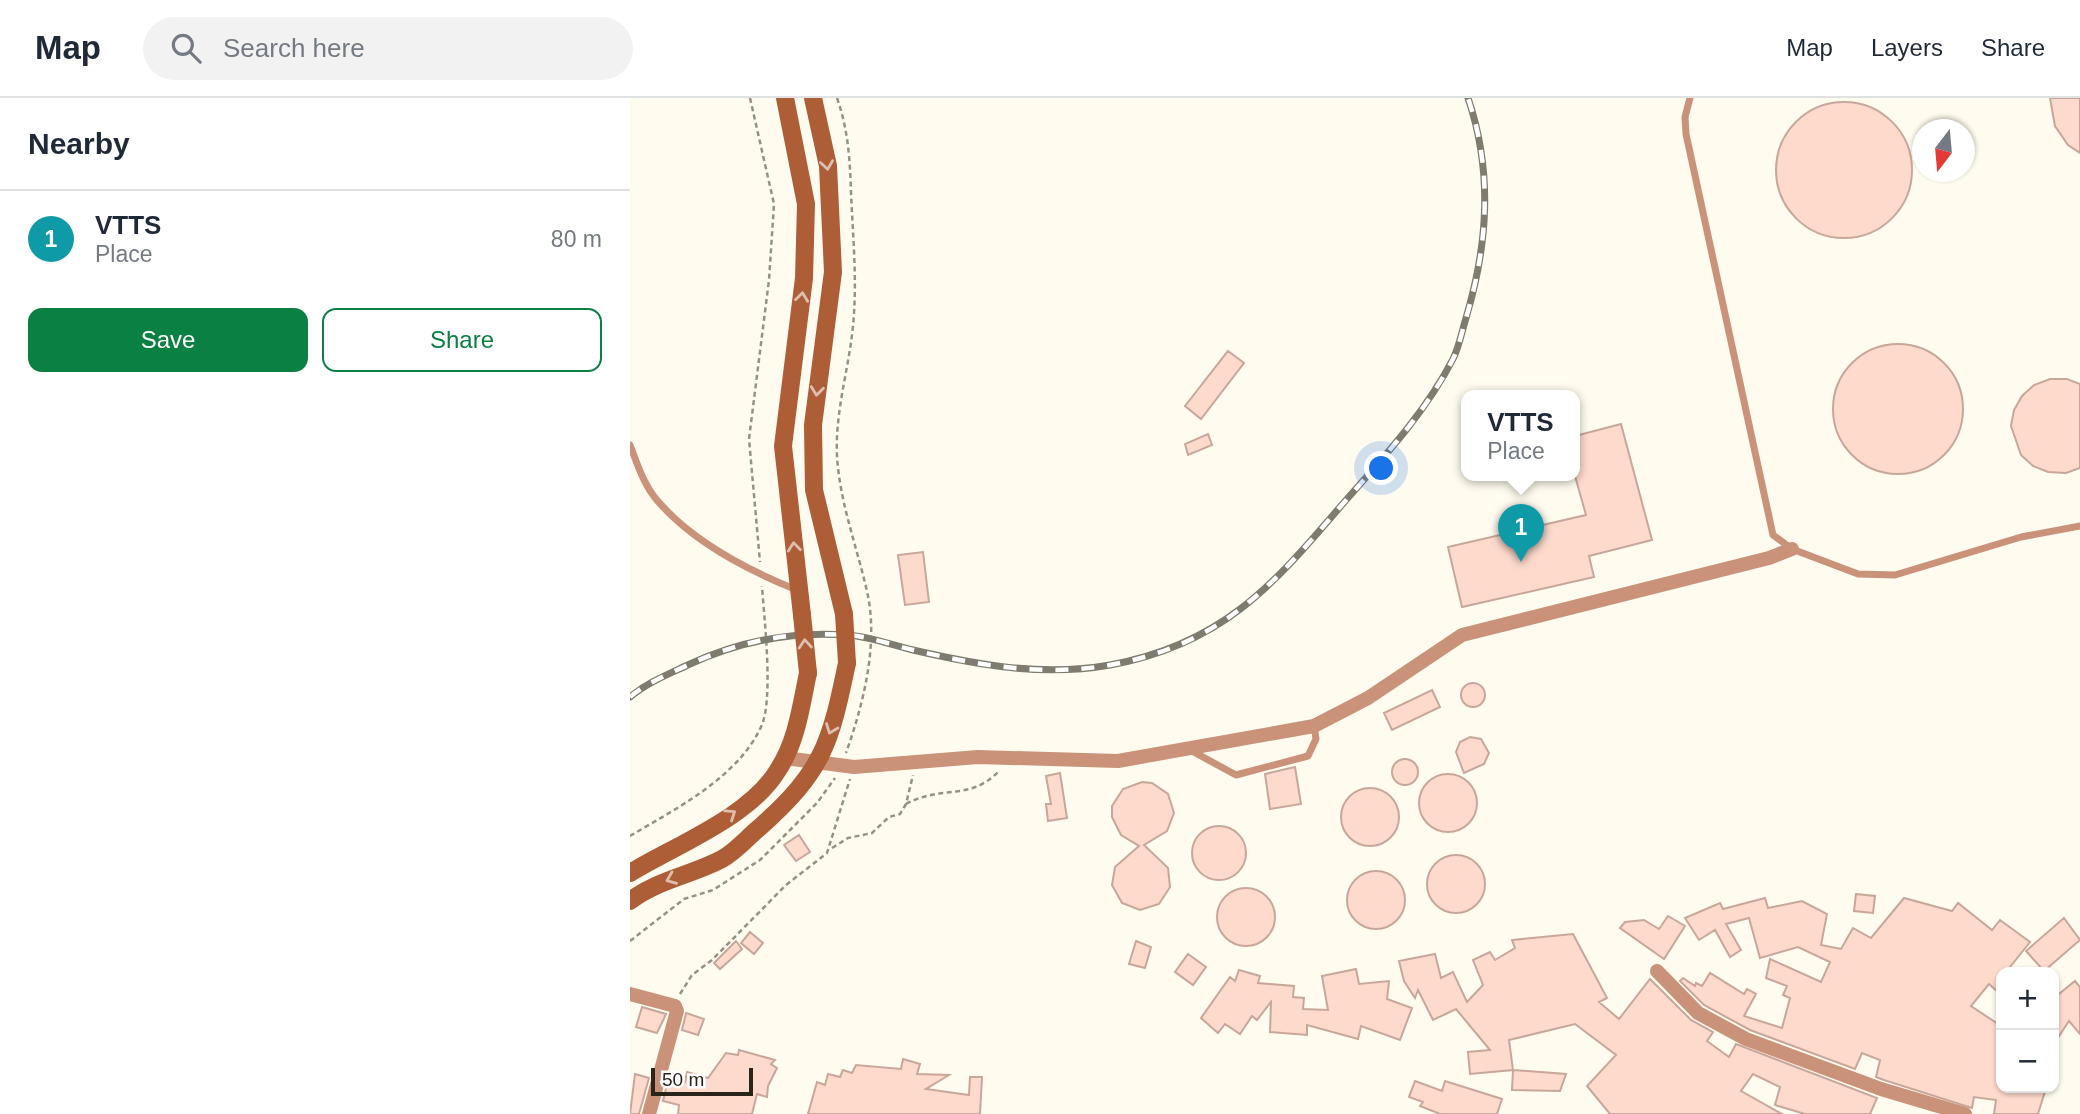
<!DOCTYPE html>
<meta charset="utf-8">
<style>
:root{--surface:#fff;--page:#f2f2f3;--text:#1f2937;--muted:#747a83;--line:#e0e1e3;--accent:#0b8043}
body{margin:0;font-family:Arial,sans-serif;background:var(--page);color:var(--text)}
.controls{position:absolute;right:21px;bottom:21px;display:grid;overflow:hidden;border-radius:14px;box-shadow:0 2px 5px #0004}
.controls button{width:63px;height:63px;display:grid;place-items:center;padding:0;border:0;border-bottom:2px solid var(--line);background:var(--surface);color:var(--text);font:35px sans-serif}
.compass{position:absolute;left:1282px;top:21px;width:63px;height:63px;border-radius:50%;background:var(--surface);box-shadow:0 2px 5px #0004;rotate:196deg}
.scale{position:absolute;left:21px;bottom:18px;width:102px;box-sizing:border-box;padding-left:7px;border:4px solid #29251a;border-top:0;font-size:19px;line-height:24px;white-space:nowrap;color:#29251a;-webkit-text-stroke:5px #fff;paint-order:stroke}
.you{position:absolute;left:752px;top:371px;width:24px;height:24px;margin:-18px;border:5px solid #fff;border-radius:50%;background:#1a73e8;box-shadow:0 0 0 10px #1a73e833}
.badge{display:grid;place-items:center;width:46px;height:46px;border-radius:50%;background:var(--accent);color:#fff;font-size:23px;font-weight:700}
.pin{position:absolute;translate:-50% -58px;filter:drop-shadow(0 2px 4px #0008)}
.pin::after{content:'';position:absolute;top:37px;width:24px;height:21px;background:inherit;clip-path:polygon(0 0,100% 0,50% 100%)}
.popup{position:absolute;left:831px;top:292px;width:119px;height:91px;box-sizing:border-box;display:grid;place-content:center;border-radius:14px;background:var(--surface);filter:drop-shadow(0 2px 5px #0005);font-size:23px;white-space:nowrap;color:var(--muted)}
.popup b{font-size:26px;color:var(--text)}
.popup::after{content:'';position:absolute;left:50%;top:100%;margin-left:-14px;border:14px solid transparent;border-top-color:var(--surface)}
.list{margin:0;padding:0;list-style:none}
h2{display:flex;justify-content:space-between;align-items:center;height:91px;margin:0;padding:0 28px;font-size:30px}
h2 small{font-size:23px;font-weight:400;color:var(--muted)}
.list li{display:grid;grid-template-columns:46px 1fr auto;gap:21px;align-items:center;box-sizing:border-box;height:98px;padding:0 28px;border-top:2px solid var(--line)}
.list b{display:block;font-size:26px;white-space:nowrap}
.list p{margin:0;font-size:23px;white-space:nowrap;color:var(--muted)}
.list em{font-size:23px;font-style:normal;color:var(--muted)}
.actions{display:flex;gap:14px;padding:21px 28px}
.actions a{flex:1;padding:16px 0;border:2px solid var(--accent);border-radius:14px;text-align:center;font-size:24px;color:var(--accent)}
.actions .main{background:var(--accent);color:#fff}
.icon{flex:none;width:38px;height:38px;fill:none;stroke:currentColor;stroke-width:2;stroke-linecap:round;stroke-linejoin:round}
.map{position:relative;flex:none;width:1450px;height:1016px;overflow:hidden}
header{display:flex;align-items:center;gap:42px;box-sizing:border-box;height:98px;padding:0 35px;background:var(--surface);border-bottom:2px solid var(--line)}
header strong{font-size:33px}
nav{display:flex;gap:38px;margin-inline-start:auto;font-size:24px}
.search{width:490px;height:63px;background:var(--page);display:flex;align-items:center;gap:18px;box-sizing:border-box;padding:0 24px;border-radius:38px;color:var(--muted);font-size:26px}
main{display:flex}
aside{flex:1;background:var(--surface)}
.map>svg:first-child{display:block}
</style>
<header>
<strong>Map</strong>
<div class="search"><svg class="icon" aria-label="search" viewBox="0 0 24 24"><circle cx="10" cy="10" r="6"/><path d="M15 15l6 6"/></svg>Search here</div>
<nav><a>Map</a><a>Layers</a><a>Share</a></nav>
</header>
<main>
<aside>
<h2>Nearby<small></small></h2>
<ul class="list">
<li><span class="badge" style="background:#0f9aa8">1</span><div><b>VTTS</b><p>Place</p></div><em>80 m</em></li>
</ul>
<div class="actions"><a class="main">Save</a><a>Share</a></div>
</aside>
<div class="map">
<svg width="1450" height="1016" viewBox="0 0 1450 1016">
<rect width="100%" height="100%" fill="#fffbee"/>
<path fill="#fddacc" stroke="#c8a79a" stroke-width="2" d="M1420,0H1450V55L1438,47L1425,28Z
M1146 72a68 68 0 1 1 136 0a68 68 0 1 1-136 0Z
M1203 311a65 65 0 1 1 130 0a65 65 0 1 1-130 0Z
M598,253L614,265L571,321L555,308Z
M1420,281H1437L1450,286V370L1436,375L1418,374L1403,368L1391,357L1381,328L1384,312L1392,298L1404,287Z
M991,326L1022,442L959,458L964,479L832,509L818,449L956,417L945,378V338Z
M578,336L582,347L558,357L555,346Z
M293,454L299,504L275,507L268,457Z
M831 597a12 12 0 1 1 24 0a12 12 0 1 1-24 0Z
M802,592L810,609L762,632L754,615Z
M840,639L851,641L859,655L854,666L834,675L826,654L830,644Z
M762 674a13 13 0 1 1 26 0a13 13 0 1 1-26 0Z
M665,669L671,706L640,711L635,676Z
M430,675L437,720L418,723L416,706H421L416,678Z
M789 705a29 29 0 1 1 58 0a29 29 0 1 1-58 0Z
M512,684L522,685L538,696L544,715L537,733L514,747L538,770L540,789L529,806L510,812L492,805L482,787L485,769L509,748L491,737L482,719V708L493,691Z
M711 719a29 29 0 1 1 58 0a29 29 0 1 1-58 0Z
M562 755a27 27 0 1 1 54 0a27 27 0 1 1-54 0Z
M169,737L180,754L166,763L154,747Z
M797 786a29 29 0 1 1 58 0a29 29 0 1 1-58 0Z
M717 802a29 29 0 1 1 58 0a29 29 0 1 1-58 0Z
M587 819a29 29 0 1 1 58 0a29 29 0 1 1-58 0Z
M1226,796L1245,798L1243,815L1224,813Z
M1135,800L1138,810L1172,803L1197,816L1191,847L1211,851L1223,830L1241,840L1274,800L1322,813L1328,805L1362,832L1370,822L1400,844L1376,874H1371V897L1359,886L1341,908L1371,928V990H1416L1408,1016H1364L1366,1002L1344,999L1342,1010L1254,982L1246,979L1250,962L1232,955L1225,971L1120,932L1074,907L1050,883L1053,880L1065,888L1066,885L1072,888L1080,875L1114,896L1117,891L1126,896L1114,918L1152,930L1160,900L1153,897L1157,888L1136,880L1140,861L1191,884L1200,864L1168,849L1130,860L1119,820L1096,826L1111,852L1100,859L1085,832L1069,842L1055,820L1090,805L1093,811Z
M1038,818L1055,828L1034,861L990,830L995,824L1014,822L1029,831Z
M1434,820L1450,842L1414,873L1396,853Z
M120,834L133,845L124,856L111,845Z
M943,836L977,900L969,904L989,921L1020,881L1061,922L1083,934L1077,943L1099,959L1106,946L1247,1000L1240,1016H1175L1145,1007L1150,989L1123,976L1111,993L1152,1016H980L957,988L986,957L945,926L879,942L883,972L840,976L838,954L860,952L826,911L803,922L788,892L785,900L774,883L769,863L805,856L811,880L823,874L837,904L853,887L843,862L860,854L865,862L885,850L882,842Z
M106,843L112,851L90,871L84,865Z
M506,843L521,849L515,870L499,866Z
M558,856L576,869L563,887L545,874Z
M726,871L729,886L759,883L757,901L782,910L770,942L731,928L728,941L677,927V937L640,934L641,904L627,922L622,918L610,936L595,926L588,935L571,920L600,879L605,883L609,872L630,878L628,885L664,888L663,899L674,900L673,911L698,912L692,878Z
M1445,883L1450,889V936L1439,923L1424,946V900Z
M12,909L36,916L27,935L6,929Z
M56,915L74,921L68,937L52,932Z
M109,952L145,962L141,966L147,970L138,988L137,999L127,996L122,1016H48L49,1007L33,1003L38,983L50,986V983L55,984L57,974L78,980L96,955L108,957Z
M273,961L290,966L287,976L319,977L296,991L339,997L340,979H352L350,1016H178L187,984L195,987L198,976L210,979L213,972L222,975L226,967L271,971Z
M883,972L936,976L930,993L882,992Z
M5,976L19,980L9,1016H0Z
M785,983L812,993L815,983L872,1001L867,1016H810L790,1008L793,1004L779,999Z"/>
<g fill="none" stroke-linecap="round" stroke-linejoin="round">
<path stroke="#959185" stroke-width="2.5" stroke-dasharray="5 3.5" stroke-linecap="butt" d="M120,0L144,106L139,182L119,341L130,464
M207,0C218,31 220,61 221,94C223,143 228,188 222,237C217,277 205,317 207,358C210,407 228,451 238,498C248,549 233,607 216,655
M276,706C313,686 339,704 369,673
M0,738C47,710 107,680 131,629C144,602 134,520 132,488
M202,750L218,740L242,735L259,719L270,716L276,706L283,677
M0,843L54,801L83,792L130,762L187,705L205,680
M50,896L62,877L82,862L156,787L197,755L220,681"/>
<path stroke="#ca9279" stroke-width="7" d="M1060,0L1055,19L1056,36L1143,437L1162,451L1228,476L1265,477L1391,439L1450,428
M0,347C7,365 13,385 26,401C62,444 117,472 167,492
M560,652L606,677L678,658L686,641L684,628"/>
<path stroke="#ca9279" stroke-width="14" d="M155,660L224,669L348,659L488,663L684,628L738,600L832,537L1139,460L1162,451
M1027,873L1068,915L1116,941L1251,991L1335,1016
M0,896L45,908L47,913L19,1016"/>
<path stroke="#ad5e37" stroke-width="18" d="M155,0L176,106L174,180L153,348L172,517
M183,0L198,68L203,174L183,327L184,392L214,516
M0,775C46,747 120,719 148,672C167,643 171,608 178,575
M0,803C27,782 62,777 92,761C105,754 117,740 129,730C193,673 200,647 217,565"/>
<defs>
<path id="rail" d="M0,599C18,584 39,576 60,566C110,543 161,533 217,537C238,538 262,547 283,552C348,567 413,579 480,567C590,547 641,490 710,409C751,362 794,317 823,261C829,249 832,233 836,220C858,146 863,74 838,0"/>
</defs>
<use href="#rail" stroke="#7f7b6f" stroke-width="7"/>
<use href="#rail" stroke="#fff" stroke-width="4.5" stroke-dasharray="13" stroke-linecap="butt"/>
<path stroke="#ad5e37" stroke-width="18" d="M214,516L217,565
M172,517L178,575"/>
</g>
<defs><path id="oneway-chevron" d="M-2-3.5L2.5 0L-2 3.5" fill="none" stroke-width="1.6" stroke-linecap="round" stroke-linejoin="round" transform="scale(1.75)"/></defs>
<g stroke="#debfaf">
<use href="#oneway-chevron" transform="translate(197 67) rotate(82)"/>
<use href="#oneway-chevron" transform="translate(172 199) rotate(-83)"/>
<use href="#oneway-chevron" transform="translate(187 293) rotate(97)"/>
<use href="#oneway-chevron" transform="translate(164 449) rotate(-96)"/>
<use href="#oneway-chevron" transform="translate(175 546) rotate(-95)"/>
<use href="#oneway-chevron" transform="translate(201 631) rotate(111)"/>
<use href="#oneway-chevron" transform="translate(101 716) rotate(-34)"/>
<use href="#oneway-chevron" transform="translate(41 781) rotate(158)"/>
</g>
</svg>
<div class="controls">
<button>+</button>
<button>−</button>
</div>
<svg class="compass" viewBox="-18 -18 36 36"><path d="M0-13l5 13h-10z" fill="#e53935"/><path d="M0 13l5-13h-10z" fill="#747a83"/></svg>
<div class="scale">50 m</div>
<div class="you"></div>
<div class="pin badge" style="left:891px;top:464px;background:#0f9aa8">1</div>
<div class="popup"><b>VTTS</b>Place</div>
</div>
</main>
